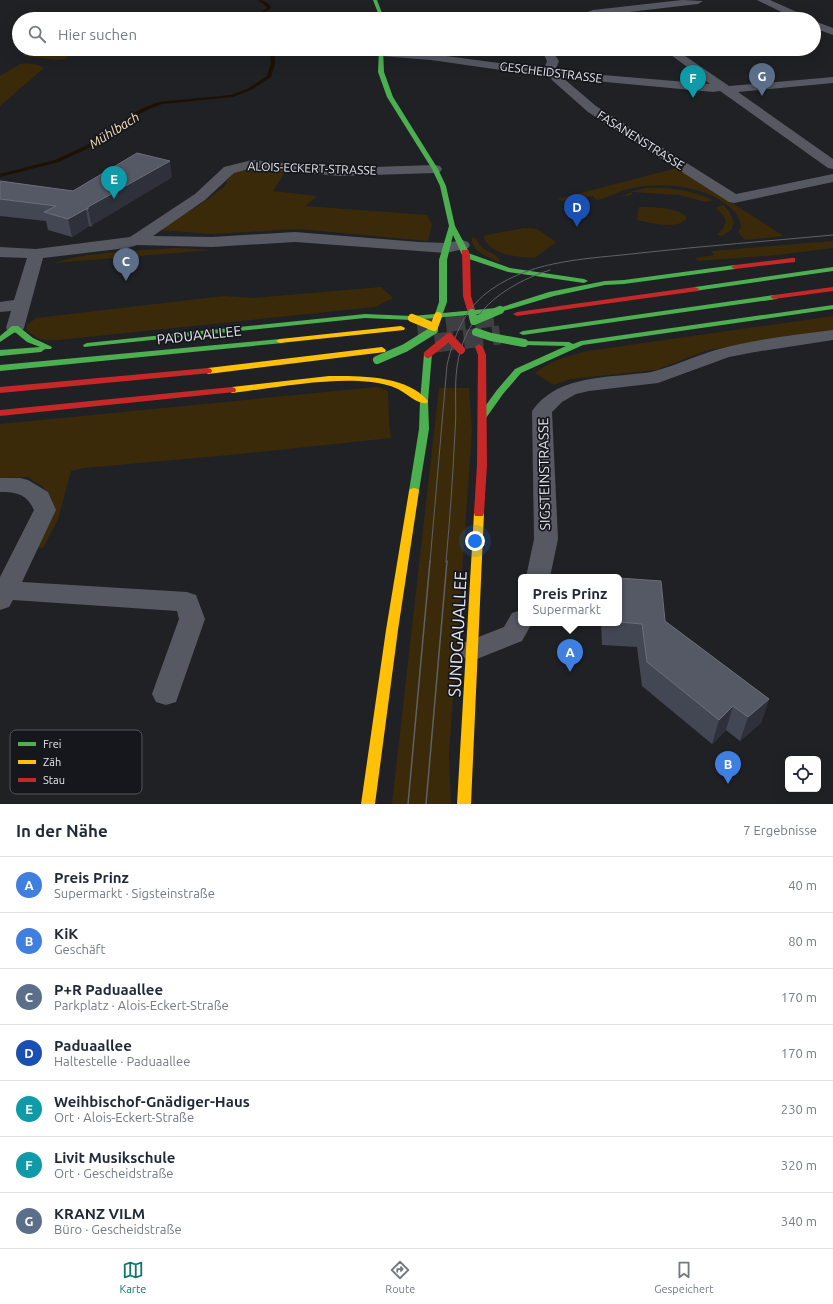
<!DOCTYPE html>
<html lang="de">
<meta charset="utf-8">
<style>
:root{--surface:#fff;--page:#f2f2f3;--text:#1f2937;--muted:#747a83;--line:#e0e1e3;--accent:#0f766e}
body{margin:0;font-family:Ubuntu,sans-serif;background:var(--page);color:var(--text)}
.controls{position:absolute;right:12px;bottom:12px;display:grid;overflow:hidden;border-radius:6px;box-shadow:0 4px 16px #0002}
.controls button{width:36px;height:36px;display:grid;place-items:center;padding:0;border:0;border-bottom:1px solid var(--line);background:var(--surface);color:var(--text);font:20px sans-serif}
.you{position:absolute;left:475px;top:541px;width:14px;height:14px;margin:-10px;border:3px solid #fff;border-radius:50%;background:#1a73e8;box-shadow:0 0 0 6px #1a73e833}
.badge{display:grid;place-items:center;width:26px;height:26px;border-radius:50%;background:var(--accent);color:#fff;font-size:13px;font-weight:700}
.pin{position:absolute;translate:-50% -33px;filter:drop-shadow(0 1px 2px #0008)}
.pin::after{content:'';position:absolute;top:21px;width:14px;height:12px;background:inherit;clip-path:polygon(0 0,100% 0,50% 100%)}
.popup{position:absolute;left:518px;top:574px;width:104px;height:52px;box-sizing:border-box;display:grid;place-content:center;border-radius:6px;background:var(--surface);filter:drop-shadow(0 1px 3px #0005);font-size:13px;white-space:nowrap;color:var(--muted)}
.popup b{font-size:15px;color:var(--text)}
.popup::after{content:'';position:absolute;left:50%;top:100%;margin-left:-8px;border:8px solid transparent;border-top-color:var(--surface)}
.list{margin:0;padding:0;list-style:none}
h2{display:flex;justify-content:space-between;align-items:center;height:52px;margin:0;padding:0 16px;font-size:17px}
h2 small{font-size:13px;font-weight:400;color:var(--muted)}
.list li{display:grid;grid-template-columns:26px 1fr auto;gap:12px;align-items:center;box-sizing:border-box;height:56px;padding:0 16px;border-top:1px solid var(--line)}
.list b{display:block;font-size:15px;white-space:nowrap}
.list p{margin:0;font-size:13px;white-space:nowrap;color:var(--muted)}
.list em{font-size:13px;font-style:normal;color:var(--muted)}
.icon{flex:none;width:22px;height:22px;fill:none;stroke:currentColor;stroke-width:2;stroke-linecap:round;stroke-linejoin:round}
.map{position:relative;flex:none;width:833px;height:804px;overflow:hidden}
.search{position:absolute;background:var(--surface);box-shadow:0 4px 16px #0002;left:12px;right:12px;top:12px;height:44px;display:flex;align-items:center;gap:10px;box-sizing:border-box;padding:0 14px;border-radius:22px;color:var(--muted);font-size:15px}
.sheet{height:444px;background:var(--surface)}
nav{display:flex;justify-content:space-around;align-items:center;box-sizing:border-box;height:56px;border-top:1px solid var(--line);background:var(--surface);font-size:11px;color:var(--muted)}
nav a{display:grid;justify-items:center;gap:2px}
nav .on{color:var(--accent)}
.map>svg:first-child{display:block}
</style>
<div class="map">
<svg width="833" height="804" viewBox="0 0 833 804">
<rect width="100%" height="100%" fill="#202125"/>
<path fill="#3b2a0a" d="M37,49H77L65,59L59,60L24,56L23,54Z
M27,63L38,65L44,68L0,106V76L20,64Z
M262,167L286,171L273,191L317,196L305,206L427,215L432,224L428,241L298,229L212,234L159,230L201,204L224,187L233,171L245,168Z
M677,168L784,236L745,240L738,232L741,227C740,216 734,210 726,204C701,185 662,182 632,188C619,190 610,198 597,200L593,196L562,201L558,199Z
M647,188C671,187 692,191 713,200L706,202L679,195L632,192L631,195L620,197L634,191Z
M723,205L729,211L734,223L731,230L722,236L717,235L723,229L726,221L723,215L716,208Z
M639,207C650,207 683,207 687,219C675,230 651,223 637,220Z
M524,228L537,229L556,242L535,258C518,257 496,256 485,241L484,237L486,235Z
M472,237C478,238 477,242 481,246C486,252 499,254 500,262C489,258 470,251 472,237Z
M833,241V248L778,255L698,261L695,258L714,255L711,251Z
M177,248L212,250L53,263C92,251 136,251 177,248Z
M381,287L393,298L375,307L58,340C44,341 37,340 27,330V325L36,318L224,296L254,298Z
M833,316V331L708,350L656,370L570,379L554,385L535,373C554,359 565,357 588,351Z
M377,387L388,391L389,423L391,438L229,455L84,468L71,471L58,519L43,548L36,547C45,529 64,506 44,488C39,483 34,483 29,477L0,478V424Z
M439,388H469L472,431L449,755L451,804H392Z"/>
<g fill="none" stroke-linecap="round" stroke-linejoin="round">
<path fill="#1d1103" fill-rule="evenodd" d="M258,0C264,0 269,3 271,8L264,13V15L257,19H253L267,8L266,6Z
M270,49H274L275,63L271,77L251,90L233,97L162,104L147,110L136,116L117,133L89,148L59,162L0,177V174L55,160L85,146L113,131L132,114L143,108L159,102L231,95L249,88L267,76L271,63Z"/>
<path stroke="#3e3f43" stroke-width="19" stroke-dasharray="19 10" stroke-linecap="butt" d="M417,326L494,317
M435,343L500,335"/>
<path fill="#565962" fill-rule="evenodd" d="M682,0L703,1L698,4L595,16L587,19H574L575,17L593,10Z
M757,0H770L808,17L809,19H796Z
M814,21L833,28V35L814,28Z
M541,49H551L559,61L555,71L710,84L663,49H675L729,86L833,77V83L738,92L833,159V169L828,168L720,91L713,92L563,78L596,106L736,194L833,174V182L734,203L729,202L588,112L553,81L550,77L431,60L381,56L376,53L381,50L431,54L544,69L547,61Z
M252,160L340,168L435,165L440,166L442,169L440,172L435,173L340,176L252,168L234,173L205,200L153,236L212,237L295,232L419,242L446,243L462,240L468,242L470,245L468,248L446,253L295,242L212,247L137,245L127,248L43,258L24,328L21,332L15,333L9,332L6,328L11,311L0,312V302L14,300L27,258L0,257V247L36,249L130,237L195,194L224,167Z
M833,330V340L755,352L729,357L658,383L589,391L576,394L562,402L552,412L558,539L550,577H526L534,539L532,411C555,378 598,378 634,374C641,373 649,373 655,371C677,365 697,355 719,349C756,339 795,335 833,330Z
M0,478H20L28,480L48,492L56,510L22,582L187,592L196,595L205,619L176,702L166,705L156,702L152,694L179,619L177,611L13,600L9,607L0,610V577L34,510C27,494 16,492 0,492Z
M521,610V623H532L522,641L472,661L463,657L459,650L463,643L504,627L512,613Z"/>
<path fill="#4caf50" fill-rule="evenodd" d="M373,0H377L382,13V19H378V13Z
M379,49H383L384,72L393,97L438,169L446,186L455,226L469,252L468,253L510,268L584,279L588,281L584,283L508,272L463,257L453,235L447,260V302L443,313L499,308L549,292L605,281L624,280L735,265L739,267L735,269L624,284L605,285L554,296L500,312L412,320L365,318L84,347L83,345L87,343L365,314L412,316L435,314L439,302V260L449,226L440,186L432,169L387,97L378,72Z
M833,267V271L695,291L691,289L695,287Z
M774,295H777L778,297L777,299L523,335L519,333L523,331Z
M833,305V309L583,345L521,373L503,394L486,418L483,419L478,416L497,390L515,369L566,346L524,345H521L520,343L521,341L569,342L573,344L581,341Z
M12,326H18L33,338L52,347L51,349H45L41,352L0,356V350L40,347L27,342L15,332L0,342V336Z
M280,339L284,341L283,343L0,371V365Z
M428,351L432,354L428,401L429,429L419,491L418,493H410L409,491L419,429L420,401L424,354Z"/>
<path fill="#ffc107" fill-rule="evenodd" d="M401,326L405,328L404,330L280,343L276,341L280,339Z
M382,347L386,350L385,352L208,374L204,371L208,368Z
M329,376C359,376 407,375 428,401L427,403C418,405 406,393 398,389C389,385 381,383 371,382C329,377 275,388 232,393L228,390L232,387Z
M414,488L418,489L419,491L398,630L375,804H361L386,630L409,491L410,489Z
M479,509L483,510L484,513L471,804H457L474,513L475,510Z"/>
<path fill="#c62828" fill-rule="evenodd" d="M462,250H468L470,255L471,296L476,313L472,315L468,313L463,296Z
M792,258H795V262L735,269L731,267L735,265Z
M695,287L699,289L698,291L517,316L513,314L517,312Z
M833,287V291L774,299L770,297L774,295Z
M479,344L483,347L486,355L487,465L484,513L483,516H475L474,513L477,465L478,355L475,347Z
M208,368L211,369L212,371L211,373L0,393V387Z
M232,387L235,388L236,390L235,392L0,416V410Z"/>
<path stroke="#5f6166" stroke-width="1" d="M430,562L447,365C454,335 465,307 492,289C535,259 590,259 640,253C704,246 769,241 833,235
M446,562C450,518 453,475 455,431C457,410 454,388 457,367C464,314 503,285 550,270"/>
<path stroke="#5f6166" stroke-width="1.5" d="M408,804L430,561
M426,804L447,561"/>
<path stroke="#4caf50" stroke-width="8" d="M472,313L474,321L500,310
M476,332L491,337L524,343
M377,360L405,348L434,330"/>
<path stroke="#ffc107" stroke-width="8" d="M412,318L434,327L438,316"/>
<path stroke="#c62828" stroke-width="8" d="M428,354L449,337L461,350"/>
</g>
<path fill="#434754" d="M172,177L92,225V227L89,226L72,237L48,230L46,221L0,216V181L73,191Z
M619,578L665,621L769,699L761,723L740,741L726,730L712,744L642,686L637,647L602,645L601,623H619Z"/>
<path fill="#2e313b" d="M170,161L172,177L92,225V227L88,209V207Z
M86,209L89,226L72,237L68,219Z
M769,699L761,723L740,741L748,717Z
M733,706L726,730L712,744L719,720Z"/>
<path fill="#555865" stroke="#6c6f7a" d="M137,153L170,161L88,207V209H86L68,219L44,212L56,206L0,199V181L73,191Z
M619,578L661,581L665,621L769,699L748,717L733,706L719,720L647,662L642,624L619,622Z"/>
<g text-anchor="middle" dominant-baseline="central" stroke-width="3.5" stroke-linejoin="round" paint-order="stroke">
<g font-size="12" fill="#e6e8ec" stroke="#15171d">
<text transform="translate(551 72) rotate(7)">GESCHEIDSTRASSE</text>
<text transform="translate(641 140) rotate(32)">FASANENSTRASSE</text>
<text transform="translate(312 168) rotate(2)">ALOIS-ECKERT-STRASSE</text>
</g>
<g font-size="13" font-style="italic" fill="#f9e0bc" stroke="#15171d">
<text transform="translate(114 130) rotate(-32)">Mühlbach</text>
</g>
<g font-size="14" fill="#e6e8ec" stroke="#15171d">
<text transform="translate(199 335) rotate(-6)">PADUAALLEE</text>
<text transform="translate(544 474) rotate(-91)">SIGSTEINSTRASSE</text>
</g>
<g font-size="17" fill="#e6e8ec" stroke="#15171d">
<text transform="translate(457 634) rotate(-87)">SUNDGAUALLEE</text>
</g>
</g>
<rect x="10" y="730" width="132" height="64" rx="6" fill="#15171d" stroke="#54565b" stroke-width="1"/>
<rect x="18" y="742" width="18" height="4" fill="#4caf50"/>
<rect x="18" y="760" width="18" height="4" fill="#ffc107"/>
<rect x="18" y="778" width="18" height="4" fill="#c62828"/>
<g font-size="11" fill="#e6e8ec">
<text x="43" y="748">Frei</text>
<text x="43" y="766">Zäh</text>
<text x="43" y="784">Stau</text>
</g>
</svg>
<div class="controls">
<button><svg class="icon" aria-label="locate" viewBox="0 0 24 24"><circle cx="12" cy="12" r="6"/><path d="M12 2v4M12 18v4M2 12h4M18 12h4"/></svg></button>
</div>
<div class="you"></div>
<div class="pin badge" style="left:570px;top:672px;background:#3f7fe0">A</div>
<div class="popup"><b>Preis Prinz</b>Supermarkt</div>
<div class="pin badge" style="left:728px;top:784px;background:#3f7fe0">B</div>
<div class="pin badge" style="left:126px;top:281px;background:#5c6f8a">C</div>
<div class="pin badge" style="left:577px;top:227px;background:#1a4fb4">D</div>
<div class="pin badge" style="left:114px;top:199px;background:#0f9aa8">E</div>
<div class="pin badge" style="left:693px;top:98px;background:#0f9aa8">F</div>
<div class="pin badge" style="left:762px;top:96px;background:#5c6f8a">G</div>
<div class="search"><svg class="icon" aria-label="search" viewBox="0 0 24 24"><circle cx="10" cy="10" r="6"/><path d="M15 15l6 6"/></svg>Hier suchen</div>
</div>
<section class="sheet">
<h2>In der Nähe<small>7 Ergebnisse</small></h2>
<ul class="list">
<li><span class="badge" style="background:#3f7fe0">A</span><div><b>Preis Prinz</b><p>Supermarkt · Sigsteinstraße</p></div><em>40 m</em></li>
<li><span class="badge" style="background:#3f7fe0">B</span><div><b>KiK</b><p>Geschäft</p></div><em>80 m</em></li>
<li><span class="badge" style="background:#5c6f8a">C</span><div><b>P+R Paduaallee</b><p>Parkplatz · Alois-Eckert-Straße</p></div><em>170 m</em></li>
<li><span class="badge" style="background:#1a4fb4">D</span><div><b>Paduaallee</b><p>Haltestelle · Paduaallee</p></div><em>170 m</em></li>
<li><span class="badge" style="background:#0f9aa8">E</span><div><b>Weihbischof-Gnädiger-Haus</b><p>Ort · Alois-Eckert-Straße</p></div><em>230 m</em></li>
<li><span class="badge" style="background:#0f9aa8">F</span><div><b>Livit Musikschule</b><p>Ort · Gescheidstraße</p></div><em>320 m</em></li>
<li><span class="badge" style="background:#5c6f8a">G</span><div><b>KRANZ VILM</b><p>Büro · Gescheidstraße</p></div><em>340 m</em></li>
</ul>
</section>
<nav>
<a class="on"><svg class="icon" aria-label="map" viewBox="0 0 24 24"><path d="M3 6l6-2 6 2 6-2v14l-6 2-6-2-6 2zM9 4v14M15 6v14"/></svg>Karte</a>
<a><svg class="icon" aria-label="directions" viewBox="0 0 24 24"><path d="M12 3l9 9-9 9-9-9zM9 14v-3h6M13 9l2 2-2 2"/></svg>Route</a>
<a><svg class="icon" aria-label="saved" viewBox="0 0 24 24"><path d="M7 4h10v16l-5-4-5 4z"/></svg>Gespeichert</a>
</nav>
